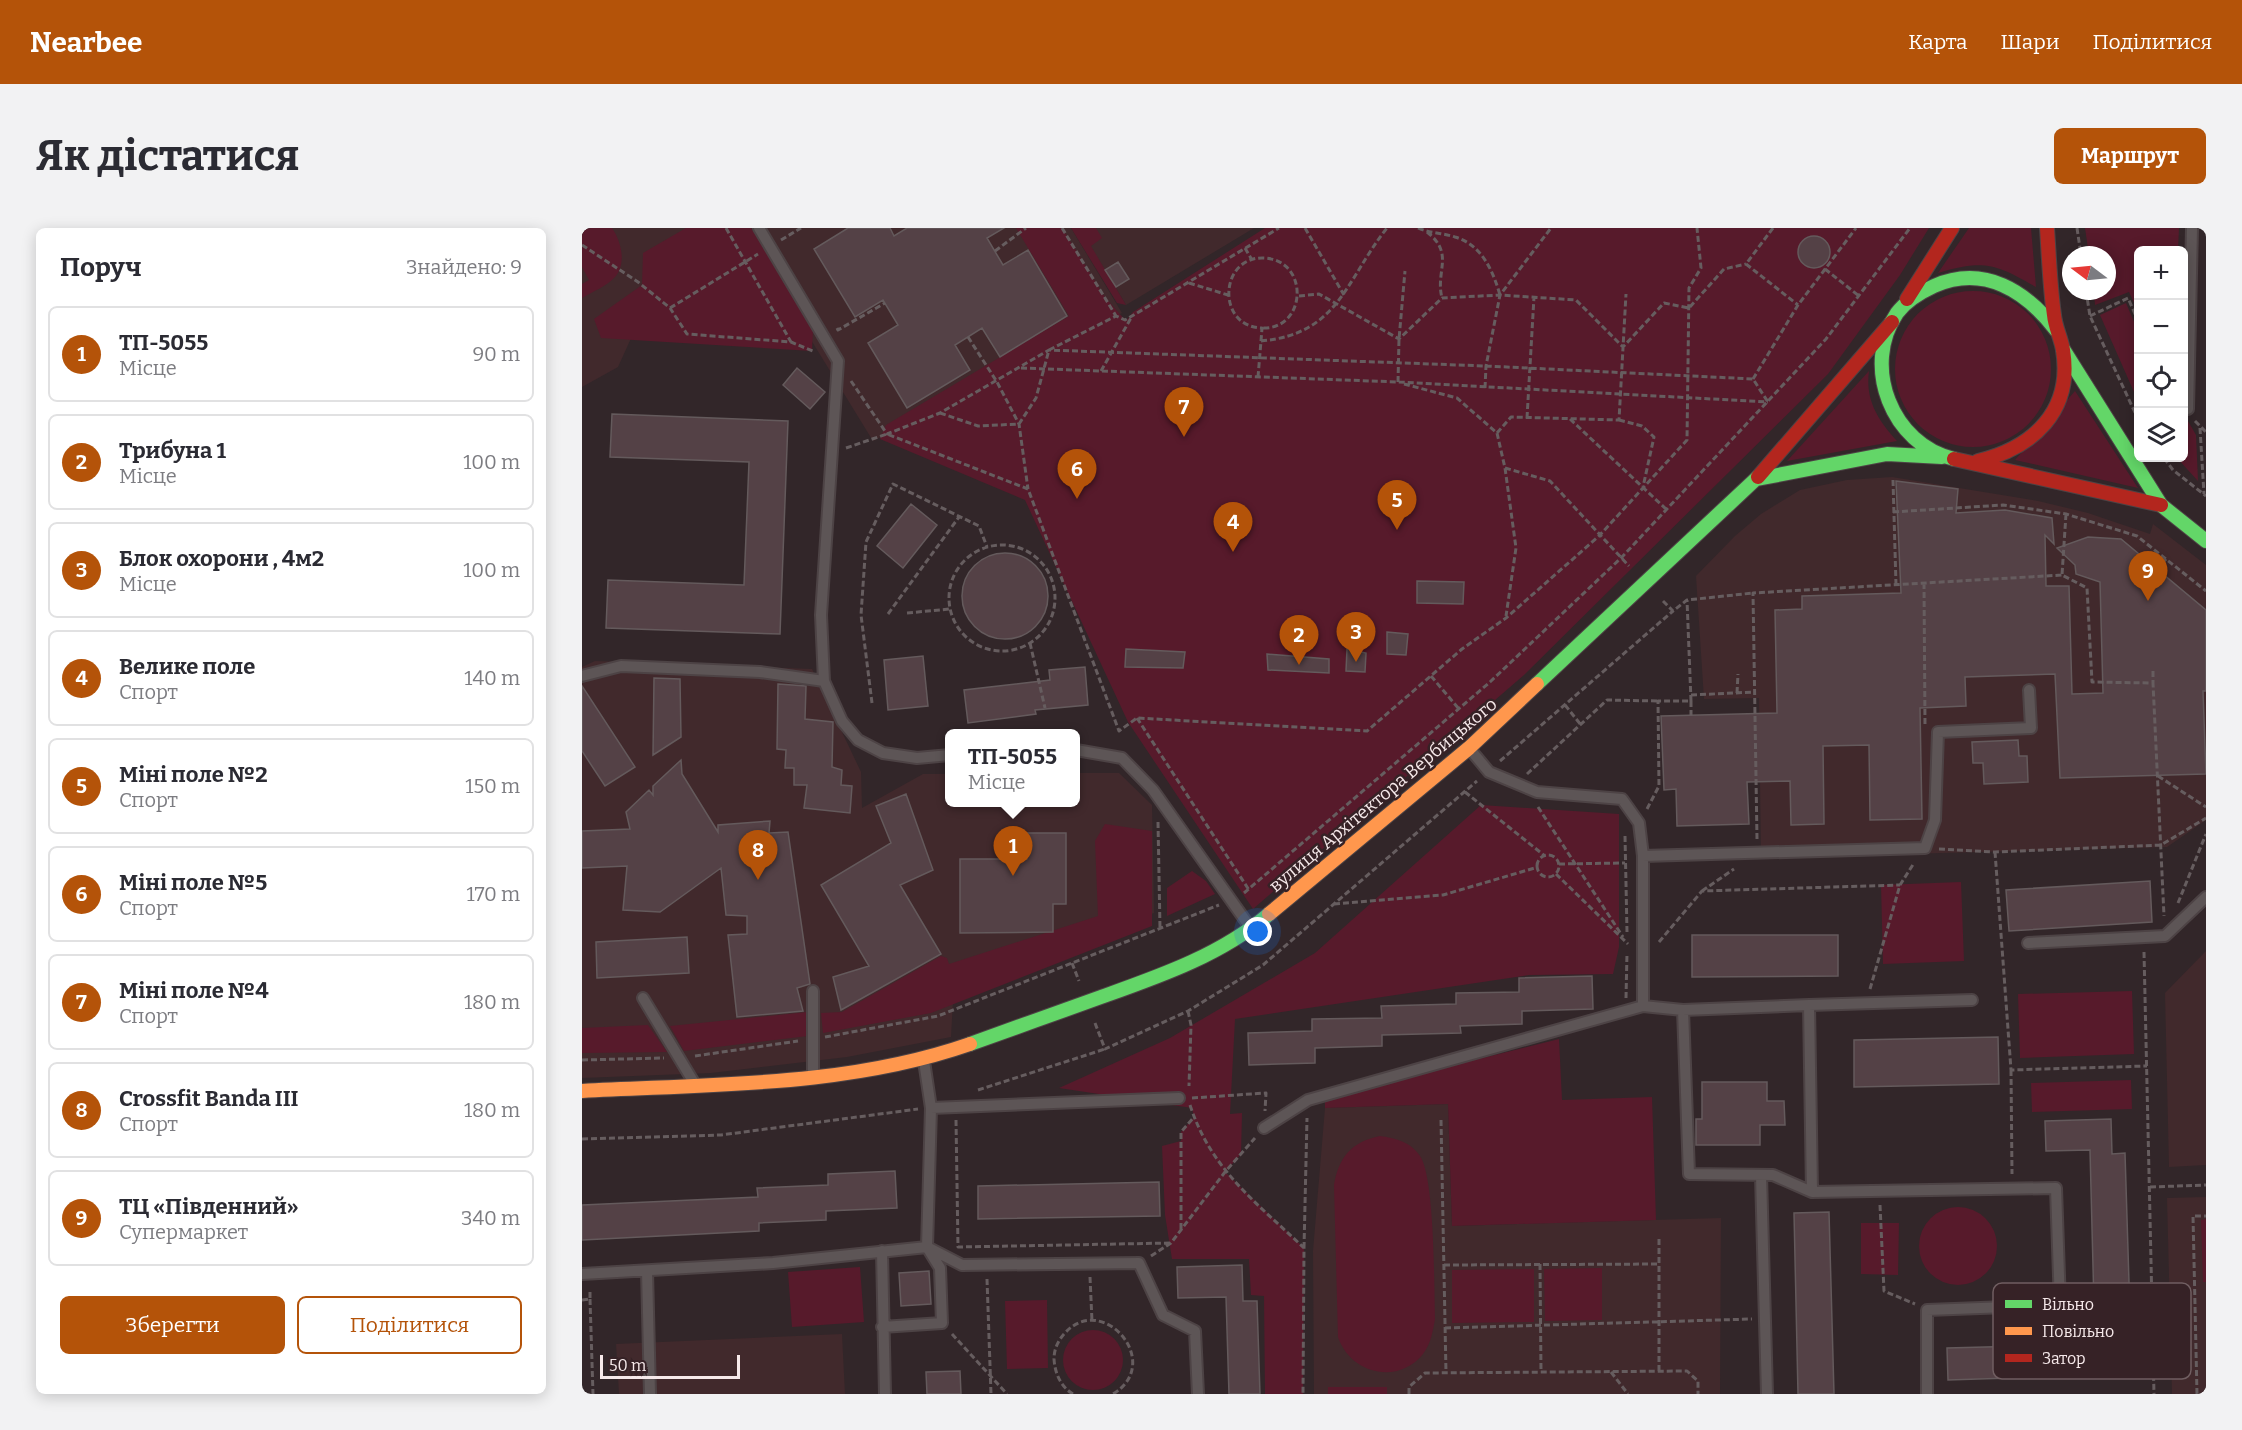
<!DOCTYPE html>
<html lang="uk">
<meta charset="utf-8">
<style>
:root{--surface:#fff;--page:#f2f2f3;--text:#2b2b33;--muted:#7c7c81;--line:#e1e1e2;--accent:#b45309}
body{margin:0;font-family:Bitter,serif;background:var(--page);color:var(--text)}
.controls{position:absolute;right:18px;top:18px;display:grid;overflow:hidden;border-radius:9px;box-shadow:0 3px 15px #0003}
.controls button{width:54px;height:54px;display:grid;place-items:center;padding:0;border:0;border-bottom:2px solid var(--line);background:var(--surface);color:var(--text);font:30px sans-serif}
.compass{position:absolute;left:1480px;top:18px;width:54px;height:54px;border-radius:50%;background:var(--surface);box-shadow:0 3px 15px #0003;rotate:286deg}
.scale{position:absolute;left:18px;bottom:15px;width:140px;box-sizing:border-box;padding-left:6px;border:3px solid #f6e9ea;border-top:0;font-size:16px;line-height:21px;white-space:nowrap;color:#f6e9ea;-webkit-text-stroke:4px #362226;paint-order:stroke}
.you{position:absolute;left:676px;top:704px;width:21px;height:21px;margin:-15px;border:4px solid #fff;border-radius:50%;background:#1a73e8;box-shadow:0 0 0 9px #1a73e833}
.badge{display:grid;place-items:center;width:39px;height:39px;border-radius:50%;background:var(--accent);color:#fff;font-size:20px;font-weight:700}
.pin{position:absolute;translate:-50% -50px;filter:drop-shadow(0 2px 3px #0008)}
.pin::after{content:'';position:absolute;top:32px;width:21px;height:18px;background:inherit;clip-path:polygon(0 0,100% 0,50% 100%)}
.popup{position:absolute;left:363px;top:501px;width:135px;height:78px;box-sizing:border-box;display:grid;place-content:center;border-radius:9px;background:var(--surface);filter:drop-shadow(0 2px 4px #0005);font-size:20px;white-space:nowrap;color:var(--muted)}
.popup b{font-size:22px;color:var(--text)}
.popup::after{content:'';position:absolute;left:50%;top:100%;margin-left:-12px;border:12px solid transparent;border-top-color:var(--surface)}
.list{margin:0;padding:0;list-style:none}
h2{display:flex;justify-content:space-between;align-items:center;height:78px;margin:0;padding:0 24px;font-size:26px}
h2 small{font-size:20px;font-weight:400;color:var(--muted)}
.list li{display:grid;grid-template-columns:39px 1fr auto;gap:18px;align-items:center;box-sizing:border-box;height:96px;margin:0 12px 12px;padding:0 12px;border:2px solid var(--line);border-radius:9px}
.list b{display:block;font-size:22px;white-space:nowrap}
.list p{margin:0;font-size:20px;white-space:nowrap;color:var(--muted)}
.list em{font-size:20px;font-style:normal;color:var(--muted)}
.actions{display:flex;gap:12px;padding:18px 24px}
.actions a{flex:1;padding:14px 0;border:2px solid var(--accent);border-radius:9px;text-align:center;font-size:21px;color:var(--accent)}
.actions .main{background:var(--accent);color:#fff}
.icon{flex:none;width:33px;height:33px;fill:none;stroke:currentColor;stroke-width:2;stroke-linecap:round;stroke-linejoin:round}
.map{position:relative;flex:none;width:1624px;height:1166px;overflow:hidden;border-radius:9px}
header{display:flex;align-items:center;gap:36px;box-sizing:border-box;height:84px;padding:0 30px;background:var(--accent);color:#fff}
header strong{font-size:28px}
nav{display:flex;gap:33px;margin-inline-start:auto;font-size:21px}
.intro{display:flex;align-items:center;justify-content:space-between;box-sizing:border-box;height:144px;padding:0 36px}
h1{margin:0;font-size:42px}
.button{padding:15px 27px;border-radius:9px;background:var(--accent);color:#fff;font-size:21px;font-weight:700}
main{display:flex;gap:36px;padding:0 36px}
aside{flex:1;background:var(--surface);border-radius:9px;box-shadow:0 3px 15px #0003}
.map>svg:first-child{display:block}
</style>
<header>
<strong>Nearbee</strong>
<nav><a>Карта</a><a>Шари</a><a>Поділитися</a></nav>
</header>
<div class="intro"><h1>Як дістатися</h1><a class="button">Маршрут</a></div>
<main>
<aside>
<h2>Поруч<small>Знайдено: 9</small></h2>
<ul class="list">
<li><span class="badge">1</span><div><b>ТП-5055</b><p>Місце</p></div><em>90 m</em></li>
<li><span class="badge">2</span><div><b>Трибуна 1</b><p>Місце</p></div><em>100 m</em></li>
<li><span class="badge">3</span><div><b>Блок охорони , 4м2</b><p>Місце</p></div><em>100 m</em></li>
<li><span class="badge">4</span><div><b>Велике поле</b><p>Спорт</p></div><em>140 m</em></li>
<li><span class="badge">5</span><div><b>Міні поле №2</b><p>Спорт</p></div><em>150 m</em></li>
<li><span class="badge">6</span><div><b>Міні поле №5</b><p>Спорт</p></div><em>170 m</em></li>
<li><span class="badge">7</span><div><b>Міні поле №4</b><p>Спорт</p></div><em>180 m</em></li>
<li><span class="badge">8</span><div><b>Crossfit Banda III</b><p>Спорт</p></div><em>180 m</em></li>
<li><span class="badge">9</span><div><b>ТЦ «Південний»</b><p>Супермаркет</p></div><em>340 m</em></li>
</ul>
<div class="actions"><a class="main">Зберегти</a><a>Поділитися</a></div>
</aside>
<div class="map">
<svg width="1624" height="1166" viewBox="0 0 1624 1166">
<rect width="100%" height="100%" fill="#322629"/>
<path fill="#41292c" d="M0,0H489L540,85L291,213L161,1L74,55L36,139L0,159Z
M497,0H672L544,77Z
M1310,249L1456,273L1506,285L1568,306L1571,296L1624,337V592L1585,619L1179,630L1177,470L1122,471L1114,348L1153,308L1179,286L1218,262L1265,252Z
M13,433L230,441L279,544L280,580L341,546H368V574H494V545H537L570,577L572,685L372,754L369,809L265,829L129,845L0,850V439Z
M1624,723V937L1587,939L1583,765Z
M866,876L870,998L1139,990L1138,1166H732L731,1023L743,880Z
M1624,969V1166H1590L1585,970Z
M260,1106L263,1166H37L34,1116Z"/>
<path fill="#571a2b" d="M0,0H30C39,13 45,35 33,49C25,58 10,64 0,70V56L7,52L0,39Z
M104,0H169L231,101L230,123L19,110L12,91L60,57L61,25Z
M434,0H480L522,68L544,93L551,84L683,0H1347L1318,47L1246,146L942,447L671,681L546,494L443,272L298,211L304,197L487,88Z
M489,0H514L520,10L509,18L544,77L535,75Z
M1387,0H1449L1454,59C1414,36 1402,31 1356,45Z
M1503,0H1597L1596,22H1556V83L1547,64L1513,77L1512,63H1525V27H1507Z
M1313 141a78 78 0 1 1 156 0a78 78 0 1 1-156 0Z
M1544,75L1556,103V173L1518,87Z
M1287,143C1283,172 1296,192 1315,213L1205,233Z
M1493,163L1556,260L1433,232Z
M1602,186L1614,207L1616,253L1595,230H1602Z
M899,577L1037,586V719L1031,746L947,747L653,791L648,886L660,885L659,926L643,944L722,1020L721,1166H683L682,1068L669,1067L667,1031H590L583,987L580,918L599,913V904L612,889L610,880L477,860L588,810L733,725Z
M523,596L570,603V698L349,785L241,805L239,785L260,784L359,728L365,730L367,736L516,688L513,613Z
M610,643L624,653L633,666L585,688V660Z
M1379,654L1382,733L1301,736L1299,657Z
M1550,763L1552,826L1438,830L1436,766Z
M226,784V808L102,823L88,798Z
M66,797L85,824L0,825V800Z
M977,811L980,872L1070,869L1074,992L870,998L866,876L743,880V869Z
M1549,852L1550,881L1450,884L1449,855Z
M798,908C813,910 829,914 838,928C853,950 852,1059 853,1091C851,1102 849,1116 841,1126C815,1158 768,1145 756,1109L752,957C757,929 769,914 798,908Z
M1337 1018a39 39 0 1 1 78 0a39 39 0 1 1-78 0Z
M1624,991V1054H1621L1619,992Z
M1279,995H1317L1316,1047L1279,1046Z
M278,1039L282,1094L210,1099L206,1044Z
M1020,1040V1092L963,1093L962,1041Z
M952,1041V1094L870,1095V1042Z
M465,1072L466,1140L425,1141L423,1073Z
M481 1132a30 30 0 1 1 60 0a30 30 0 1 1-60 0Z
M746,1159H805V1166H746Z"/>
<path fill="#544146" stroke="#645a5c" stroke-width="1.5" d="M266,0H308L312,8L325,0H422L405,10L421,37L446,22L485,88L418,129L400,100L373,117L388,142L325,180L286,115L316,97L301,72L273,89L232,21Z
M1216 24a16 16 0 1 1 32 0a16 16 0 1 1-32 0Z
M536,34L547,51L534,59L523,42Z
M215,140L243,164L228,181L201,157Z
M30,186L206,193L198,406L24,400L26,352L162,357L167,234L28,229Z
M1314,253L1376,261L1374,285L1423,282L1470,290L1472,316L1463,307L1464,358H1487L1490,466L1521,465L1518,354L1494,346L1493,337L1475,320L1506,309L1539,311L1624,382V463H1621L1624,546L1478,550L1473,446L1383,449L1384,478L1338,480L1340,591L1288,592L1287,517L1241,518L1242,596L1209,597L1208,553L1165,554L1167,596L1095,598L1094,561L1082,562L1079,488L1195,485L1193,382L1220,381V368L1319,365Z
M329,276L355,297L321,340L295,318Z
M380 368a43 43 0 1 1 86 0a43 43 0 1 1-86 0Z
M835,353L882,354L881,376L835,375Z
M805,404L826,406L824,427L805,426Z
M544,421L603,424L601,440L543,439Z
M765,421L784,425L783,444L764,443Z
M685,426L747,431V445L686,442Z
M341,428L346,478L306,482L302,432Z
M503,439L506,477L453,482L454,486L386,495L382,462L468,452L467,442Z
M72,450L98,451L99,509L71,527Z
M196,456L224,458L223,491L251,494L250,539L260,542L259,557L270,558L268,585L222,580L225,557H212V540H203L204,522L195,521Z
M0,458L53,539L23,558L0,523Z
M1436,512L1437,528H1445L1446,554L1402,556L1401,535H1391L1390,514Z
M99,532L100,546L136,604V597L188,593L187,605L206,604L228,756L215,760L221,783L155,789L146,707L165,706V688L144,687L139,640L78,684L41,682L45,638L0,640V603L48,601L44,584L67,562L71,567V558Z
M324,566L351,642L318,657L359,726L259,782L251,749L287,738L239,657L309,615L294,578Z
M445,605H484V676H471V704L378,705V631H445Z
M1568,653L1570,694L1427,703L1424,662Z
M1110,707H1256V748L1110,749Z
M105,709L107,745L15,750L14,714Z
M1010,748L1011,781L940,783V796L878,798L879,805L800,807V818L733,820V835L667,837L666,805L730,803V791L800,790L799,778L874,776V765L937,764V750Z
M1416,809L1417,856L1272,859V812Z
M1120,854H1185V873H1202L1203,897H1178V917H1114V891H1120Z
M1529,891L1530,926L1543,925L1549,1119L1526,1120L1527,1147L1366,1152L1365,1120L1513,1116L1508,922L1464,923L1463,893Z
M313,943L315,980L244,983V992L177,995V1003L0,1012V977L176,969L175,960L246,957V946Z
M577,954L578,988L396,991V958Z
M1247,984L1252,1166H1216L1212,985Z
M660,1037L661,1073H675L678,1166H647L644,1069L596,1070L595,1039Z
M347,1043L349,1076L319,1078L317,1045Z
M378,1143L379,1166H345L344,1144Z"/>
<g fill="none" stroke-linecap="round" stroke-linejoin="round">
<defs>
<path id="lane" d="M177,0L256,133L239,387L242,453L260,493L276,512L301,525L335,530L368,527
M1606,181L1610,0
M0,448L39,438L178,444L242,453
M887,520L907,544L955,564L1040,571L1057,595L1061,628V778
M494,522L540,530L571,562L668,699
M1061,628L1343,620L1353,592L1356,504L1449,500L1447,462
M1446,715L1583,708L1624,669
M231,763V847
M61,770L111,853
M1227,777L1390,772
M1101,782L1107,946L1191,947L1230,964L1474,960L1478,1077L1345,1082V1166
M349,880L597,870
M682,900L726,872L1061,778L1101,782L1227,777L1230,964
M1179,947L1185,1166
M300,1023L303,1166
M65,1043L68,1166
M0,1046L191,1035L345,1019L380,1037L557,1035L581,1087L613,1103L616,1166
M300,1099L360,1095L358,1040L345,1019L349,880L342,833"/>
<path id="fast" d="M1481,121L1579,277L1624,313
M1372,231C1310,217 1279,138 1315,85C1324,73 1339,64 1352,58C1402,36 1444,63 1474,102
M1175,251L1305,226L1360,229
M955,456L1176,249
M388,816C432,800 475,785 519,769C578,748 639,727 687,686"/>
<path id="slow" d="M687,686L887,520L955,456
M0,863C129,856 265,859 388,816"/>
<path id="jam" d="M1325,71L1370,0
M1372,231L1579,277
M1396,233C1451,220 1491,183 1481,122C1479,110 1473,99 1472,87C1468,58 1467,29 1465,0
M1176,249L1310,94"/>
</defs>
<use href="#lane" stroke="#4d4345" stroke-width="14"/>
<use href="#fast" stroke="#4d4345" stroke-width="16"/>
<use href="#slow" stroke="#4d4345" stroke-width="16"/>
<use href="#jam" stroke="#4d4345" stroke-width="16"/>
<path stroke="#665d5f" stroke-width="3" stroke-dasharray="6 3" stroke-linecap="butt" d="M144,0L209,114
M480,0L534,88
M723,0L762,67
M836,0C847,5 861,5 873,9C900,17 911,43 918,67
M1191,0L1164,36L1216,77
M1495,0L1499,27
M845,4C873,26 853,43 860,70
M199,12L219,0
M0,17L56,54L88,80L105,106L209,114L233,124
M663,20L670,32
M413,23L444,0
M1243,41L1277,68
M607,55L646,67
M1504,63L1508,88L1556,191
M717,68L737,66L817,111L860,70L918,67L994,72L1041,119L1082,75L1107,80L1142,41L1164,36
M88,80L176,26
M1508,88L1546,70L1556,93
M255,100L256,102L303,75
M386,109L415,154L437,196L446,261
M679,113L680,100C634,99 637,28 682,30C728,32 725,102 680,100
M439,140L816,154L1186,174
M519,143L549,90
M676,149L679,113C757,106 763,53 805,0
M1171,151L1216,77L1274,0
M269,153L305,206L358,185L467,122L904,138L1171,151L1186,174
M816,154L817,111L823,43
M822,156L875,170L915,205L923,240L934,320L924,388
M903,160L904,138L918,67L969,0
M358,185L396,198L437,196L454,170L467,122L534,88L543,92L555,85L697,0
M945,190L952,69
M988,191L1085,282
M1037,192L1060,198L1072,209L1061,259
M1613,193L1624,204
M1618,200L1622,266
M915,205L929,189L1037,192L1044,66
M264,220L305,206L446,261L537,503L555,490L785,503L880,421L924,390L1017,308L1105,212L1107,60L1119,40L1115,0
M1582,230L1591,242L1624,268
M923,240L968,253L1047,338
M1311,252L1314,357
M1311,284L1421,277L1484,286L1555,308L1624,363
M1484,286L1480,347L1505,360L1510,454L1571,455L1582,688
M367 370a53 53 0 1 1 106 0a53 53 0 1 1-106 0Z
M1575,341L1584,331
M1342,355L1343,497
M1081,373L1091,383L1105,372L1171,365
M325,385L368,381
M306,386L377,289
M448,415L463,480
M1571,443V455
M849,448L877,481
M1155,465L1156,446
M1109,467L1173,464
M1109,473V487
M290,475L279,387L284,314L311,256L397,298L405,319
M983,477L999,497
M555,490L667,662
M918,533L1091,383
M945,546L1025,472L1076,473
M1576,548L1624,579
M883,564L963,628
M956,579L1041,709
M1065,581L1077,558L1076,473H1109L1105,372
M576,594L578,700
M1043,608L1045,704
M1175,611L1171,365L1480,347
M1357,621L1413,624L1579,617L1624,590
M1413,624L1429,842L1565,838
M955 638a11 11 0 1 1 22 0a11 11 0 1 1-22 0Z
M977,636L1043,635
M974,646L1046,716
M1120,663L1152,641
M662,665L908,454L1040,329L1244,111L1328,0
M1596,675L1624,606
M752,676L861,667L956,639
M1077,714L1120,663L1318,657
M1562,724L1572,1166
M490,735L497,753
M1288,761L1318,657L1332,635
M1044,770L1045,725
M606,783L609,797L607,858
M513,795L523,821L606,783L681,737L895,553
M243,809L356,788L637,677
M113,828L216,813
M0,832L82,830
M1429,842L1430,946
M396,862L523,821
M610,870L684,865L683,883
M608,877C629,942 675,975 722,1020L721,1166
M374,892L376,1019L589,1015
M859,892L864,1145
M0,911L139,907L336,881
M1568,959L1624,957
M1298,977L1302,1063L1333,1076
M599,1001V904L612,889
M722,1020L725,890
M569,1028L589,1015L643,944L673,910
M958,1036L959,1144
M862,1037L1078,1036
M508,1049L510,1093
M405,1051L409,1166
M8,1071L11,1166
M0,1072L8,1071V1061
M863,1100L1170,1091
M370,1106L425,1166
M1077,1143V1008
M1029,1144L1046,1166
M491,1166C479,1159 473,1146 472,1131C472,1121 476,1113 482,1106C520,1062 583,1135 531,1166
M827,1166V1159L843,1145L1105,1143L1116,1153V1166
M1615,1166L1611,988H1624"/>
<use href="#lane" stroke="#5d5556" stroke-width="10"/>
<use href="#fast" stroke="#63d668" stroke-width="14"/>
<use href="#slow" stroke="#ff974d" stroke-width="14"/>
<use href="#jam" stroke="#b3261e" stroke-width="14"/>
</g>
<g text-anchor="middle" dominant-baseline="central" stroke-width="5" stroke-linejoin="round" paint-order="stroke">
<g font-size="18" fill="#f6e9ea" stroke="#362226">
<text transform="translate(801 567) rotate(-40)">вулиця Архітектора Вербицького</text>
</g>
</g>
<rect x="1411" y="1055" width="198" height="96" rx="9" fill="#362226" stroke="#705e61" stroke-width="1.5"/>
<rect x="1423" y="1072" width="27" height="8" fill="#63d668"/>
<rect x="1423" y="1099" width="27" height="8" fill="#ff974d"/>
<rect x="1423" y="1126" width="27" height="8" fill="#b3261e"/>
<g font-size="16" fill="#f6e9ea">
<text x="1460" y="1082">Вільно</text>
<text x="1460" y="1109">Повільно</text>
<text x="1460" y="1136">Затор</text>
</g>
</svg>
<div class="controls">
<button>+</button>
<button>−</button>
<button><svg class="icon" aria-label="locate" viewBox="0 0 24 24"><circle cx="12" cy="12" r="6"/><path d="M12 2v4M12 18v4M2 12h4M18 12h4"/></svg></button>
<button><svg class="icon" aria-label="layers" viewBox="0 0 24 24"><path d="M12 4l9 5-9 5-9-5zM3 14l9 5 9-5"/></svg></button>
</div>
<svg class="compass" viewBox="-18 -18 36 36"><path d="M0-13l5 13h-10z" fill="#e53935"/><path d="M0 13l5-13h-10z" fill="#7c7c81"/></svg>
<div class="scale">50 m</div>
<div class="you"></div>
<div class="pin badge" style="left:431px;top:648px">1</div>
<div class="popup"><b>ТП-5055</b>Місце</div>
<div class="pin badge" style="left:717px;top:437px">2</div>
<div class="pin badge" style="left:774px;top:434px">3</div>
<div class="pin badge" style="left:651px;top:324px">4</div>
<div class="pin badge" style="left:815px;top:302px">5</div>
<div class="pin badge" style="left:495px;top:271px">6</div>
<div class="pin badge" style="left:602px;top:209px">7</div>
<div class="pin badge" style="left:176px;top:652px">8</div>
<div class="pin badge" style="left:1566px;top:373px">9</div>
</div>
</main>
